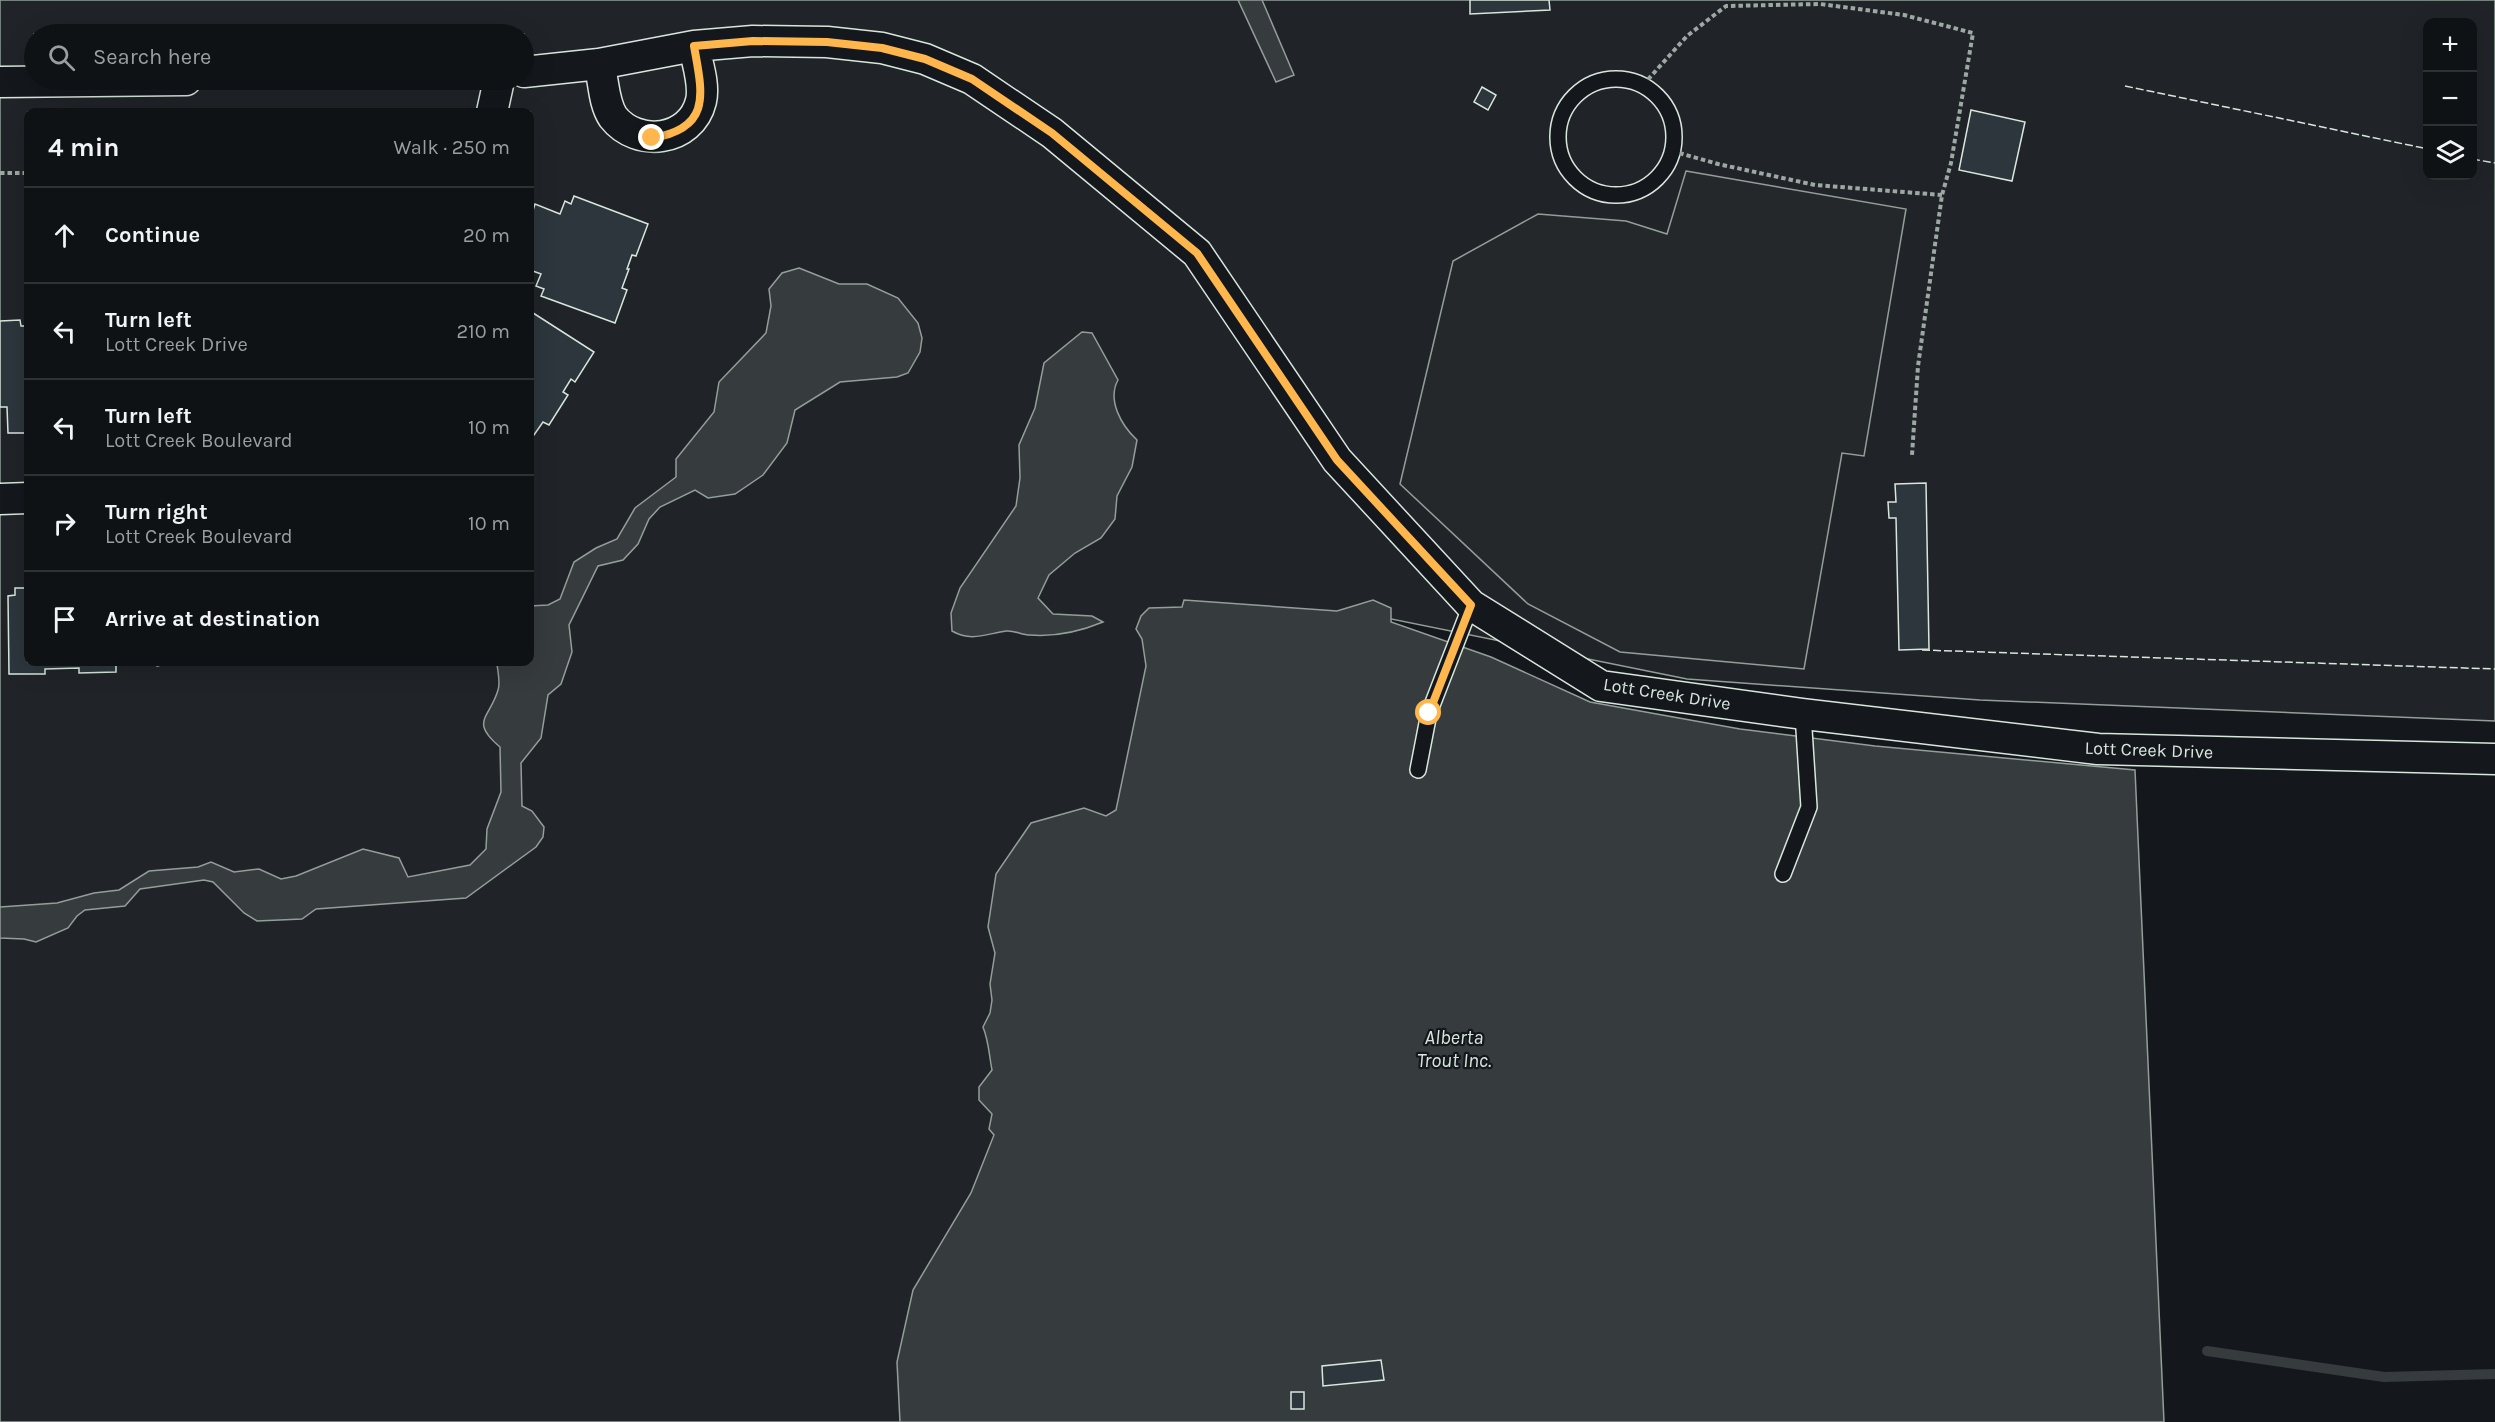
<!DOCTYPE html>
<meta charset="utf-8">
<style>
:root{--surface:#0f1215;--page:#1d2022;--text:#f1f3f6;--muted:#9b9ea0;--line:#2f3234}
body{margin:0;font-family:Karla,sans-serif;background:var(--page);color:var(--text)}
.controls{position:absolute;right:18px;top:18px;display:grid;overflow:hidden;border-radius:12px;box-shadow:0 6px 24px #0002}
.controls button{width:54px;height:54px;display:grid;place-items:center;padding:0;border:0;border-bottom:2px solid var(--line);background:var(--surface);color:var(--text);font:30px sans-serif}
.stop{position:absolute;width:18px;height:18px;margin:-14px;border:4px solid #ffb74d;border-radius:50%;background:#fff}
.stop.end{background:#ffb74d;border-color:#fff;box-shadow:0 2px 6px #0008}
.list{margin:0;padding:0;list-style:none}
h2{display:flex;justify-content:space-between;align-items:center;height:78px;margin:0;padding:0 24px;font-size:26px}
h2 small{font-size:20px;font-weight:400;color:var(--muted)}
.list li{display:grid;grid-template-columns:39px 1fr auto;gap:18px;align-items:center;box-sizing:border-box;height:96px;padding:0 24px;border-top:2px solid var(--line)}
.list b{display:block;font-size:22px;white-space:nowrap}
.list p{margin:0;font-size:20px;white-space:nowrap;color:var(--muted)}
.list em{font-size:20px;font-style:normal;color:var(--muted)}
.icon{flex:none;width:33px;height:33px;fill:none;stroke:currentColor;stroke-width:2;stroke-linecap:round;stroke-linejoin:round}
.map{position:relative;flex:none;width:2495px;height:1422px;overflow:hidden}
.search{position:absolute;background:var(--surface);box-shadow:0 6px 24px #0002;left:24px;top:24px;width:510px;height:66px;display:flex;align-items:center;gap:15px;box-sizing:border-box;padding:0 21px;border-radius:33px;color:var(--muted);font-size:22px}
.panel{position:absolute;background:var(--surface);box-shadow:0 6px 24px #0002;left:24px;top:108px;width:510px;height:558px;border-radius:12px}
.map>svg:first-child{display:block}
</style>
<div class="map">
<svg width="2495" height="1422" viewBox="0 0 2495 1422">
<rect width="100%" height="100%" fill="#14181c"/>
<path fill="#202428" stroke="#939e99" stroke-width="1.5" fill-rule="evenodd" d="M0,0H2495V721L1980,700L1687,679L1367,614L956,1422H0ZM2428,22H2472V176H2428ZM34,34H524V80H34ZM28,112H530V662H28Z"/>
<path fill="#24282b" stroke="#939e99" stroke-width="1.5" d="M1686,171L1906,209L1864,456L1842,453L1804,669L1620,652L1528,604L1400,484L1453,261L1538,214L1626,221L1667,234Z"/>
<path fill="#363b3e" stroke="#939e99" stroke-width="1.5" d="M1238,0H1262L1294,75L1276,82Z
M799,268L839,284H867L898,298L918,323L922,338L920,352L908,373L897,377L840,382L795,410L787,443L763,475L735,494L708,498L695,490L660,507L649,519L638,544L623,560L598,566L569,625L572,652L561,684L548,695L541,738L521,763L522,806L532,811L544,827L543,837L536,847L466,898L316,909L302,919L257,921L244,913L213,882L204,880L140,889L125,906L85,910L77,916L68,928L36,942L24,939L0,938V907L57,903L94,893L119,890L149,871L198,867L211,862L234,872L259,869L281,879L296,876L363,849L399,858L408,877L470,865L486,849L487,829L501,792L500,747C469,721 490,718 498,690C501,682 497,670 497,662H530V606L548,605L560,599L574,562L596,548L617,539L635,508L676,477V459L714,412L719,382L766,333L771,306L769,289L782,273Z
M1082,332L1092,333L1118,380C1107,400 1121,425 1137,440L1132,467L1117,496L1115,519L1101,538L1075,553L1049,575L1038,598L1053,614L1092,616L1103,622C1079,632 1056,637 1030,635C1022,635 1014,630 1006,631C986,634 971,642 952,631L951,613L960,588L1016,506L1020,478L1019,445L1035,408L1044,363Z
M1184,600L1337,611L1373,600L1391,608V622L1491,657L1590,702L1740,729L1875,746L2135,770L2164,1422H900L897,1362L913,1290L971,1193L994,1135L989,1129L992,1114L979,1100V1087L992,1070C989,1055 989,1042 983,1027L990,1013L992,1000L990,984L995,953L988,927L996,874L1031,823L1084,808L1106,816L1116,810L1146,666L1142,639L1136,629L1141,616L1149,608L1182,607Z"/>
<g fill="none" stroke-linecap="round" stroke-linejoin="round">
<path stroke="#363b3e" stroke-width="10" d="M2207,1351L2384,1377L2495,1374"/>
</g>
<path fill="#2c363c" stroke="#d8e6dc" stroke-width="1.5" d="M1470,0H1549L1550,10L1470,14Z
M1482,87L1496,95L1488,110L1474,102Z
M1971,110L2025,122L2012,181L1959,170Z
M574,196L648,224L636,256L632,255L627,269H629L622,288L627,290L615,323L541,296L544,289L536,286L541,274L530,270V220L535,204L560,214L565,201L571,204Z
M530,311L594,352L575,382L571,379L563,392L568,395L549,425L543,422L534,435L530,432Z
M20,320L21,326H28V433H8L7,407H0V321Z
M1926,483L1929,649L1899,650L1896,518H1889L1888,502H1896L1895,484Z
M27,564H28V662H116V672L79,673V668L45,669V674H9L8,596L15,595V588H28Z
M155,662H176L157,666Z
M1381,1360L1384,1380L1323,1386L1322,1366Z
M1291,1392H1304V1409H1291Z"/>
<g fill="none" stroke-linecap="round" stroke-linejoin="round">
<defs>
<path id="service" d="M1558 137a58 58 0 1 1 116 0a58 58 0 1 1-116 0Z
M1418,770L1429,713L1471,605
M1783,874L1809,807L1803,714"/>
<path id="minor" d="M599,64C604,80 603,102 613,117C637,148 691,142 701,101C705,84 697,63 694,46
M524,72L599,64L694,46L753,41L827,42L882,48L925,59L972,79L1052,133L1197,253L1337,460L1471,605L1601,686L1803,714L2098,749L2495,759
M0,82L186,80
M492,112L499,80
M0,499L28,498"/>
</defs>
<use href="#service" stroke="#d8e6dc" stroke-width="18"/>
<use href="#minor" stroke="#d8e6dc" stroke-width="33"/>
<path stroke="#9da8a2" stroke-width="4" stroke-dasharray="4.5 3" stroke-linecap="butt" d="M1643,85L1687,36L1726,6L1820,4L1904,15L1973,33L1951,163L1942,195L1918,366L1912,455
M1672,151L1718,164L1815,185L1942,195
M0,173H28"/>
<use href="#service" stroke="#14181c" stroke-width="15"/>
<use href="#minor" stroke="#14181c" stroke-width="30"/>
<path stroke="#d8e6dc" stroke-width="1.5" stroke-dasharray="8 3" stroke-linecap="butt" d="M2125,86L2428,149
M2472,159L2495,163
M1922,650L2495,669"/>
</g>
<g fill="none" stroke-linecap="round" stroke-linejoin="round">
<path stroke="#ffb74d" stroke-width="8" d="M652,138C713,128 702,92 694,46L753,41L827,42L882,48L925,59L972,79L1052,133L1197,253L1337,460L1471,605L1429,713"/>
</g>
<g text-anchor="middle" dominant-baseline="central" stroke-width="4.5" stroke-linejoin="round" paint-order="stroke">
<g font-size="18" fill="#d8e6dc" stroke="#14181c">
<text transform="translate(1667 694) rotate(9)">Lott Creek Drive</text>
<text transform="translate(2149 750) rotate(2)">Lott Creek Drive</text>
</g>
<g font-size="20" font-style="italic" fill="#d8e6dc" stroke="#14181c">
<text x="1454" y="1037">Alberta<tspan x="1454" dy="23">Trout Inc.</tspan></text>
</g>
</g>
</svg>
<div class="controls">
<button>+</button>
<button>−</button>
<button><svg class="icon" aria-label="layers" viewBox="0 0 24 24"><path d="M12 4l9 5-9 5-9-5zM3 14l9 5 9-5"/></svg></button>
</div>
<div class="stop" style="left:1429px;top:713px"></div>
<div class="stop end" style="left:652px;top:138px"></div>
<div class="search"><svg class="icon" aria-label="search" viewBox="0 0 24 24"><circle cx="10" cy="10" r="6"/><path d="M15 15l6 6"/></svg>Search here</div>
<section class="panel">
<h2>4 min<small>Walk · 250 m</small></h2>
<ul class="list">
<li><svg class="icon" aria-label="ahead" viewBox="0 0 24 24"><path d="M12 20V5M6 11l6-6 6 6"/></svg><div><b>Continue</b></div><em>20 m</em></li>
<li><svg class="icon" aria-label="left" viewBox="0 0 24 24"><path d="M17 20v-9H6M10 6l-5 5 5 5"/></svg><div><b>Turn left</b><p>Lott Creek Drive</p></div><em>210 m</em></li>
<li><svg class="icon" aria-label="left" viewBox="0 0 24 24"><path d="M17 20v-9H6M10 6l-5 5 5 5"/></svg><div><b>Turn left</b><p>Lott Creek Boulevard</p></div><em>10 m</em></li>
<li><svg class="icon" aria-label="right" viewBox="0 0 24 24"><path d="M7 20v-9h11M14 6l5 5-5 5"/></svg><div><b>Turn right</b><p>Lott Creek Boulevard</p></div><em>10 m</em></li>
<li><svg class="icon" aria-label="arrive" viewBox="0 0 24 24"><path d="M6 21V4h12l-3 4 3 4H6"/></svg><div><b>Arrive at destination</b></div></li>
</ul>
</section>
</div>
